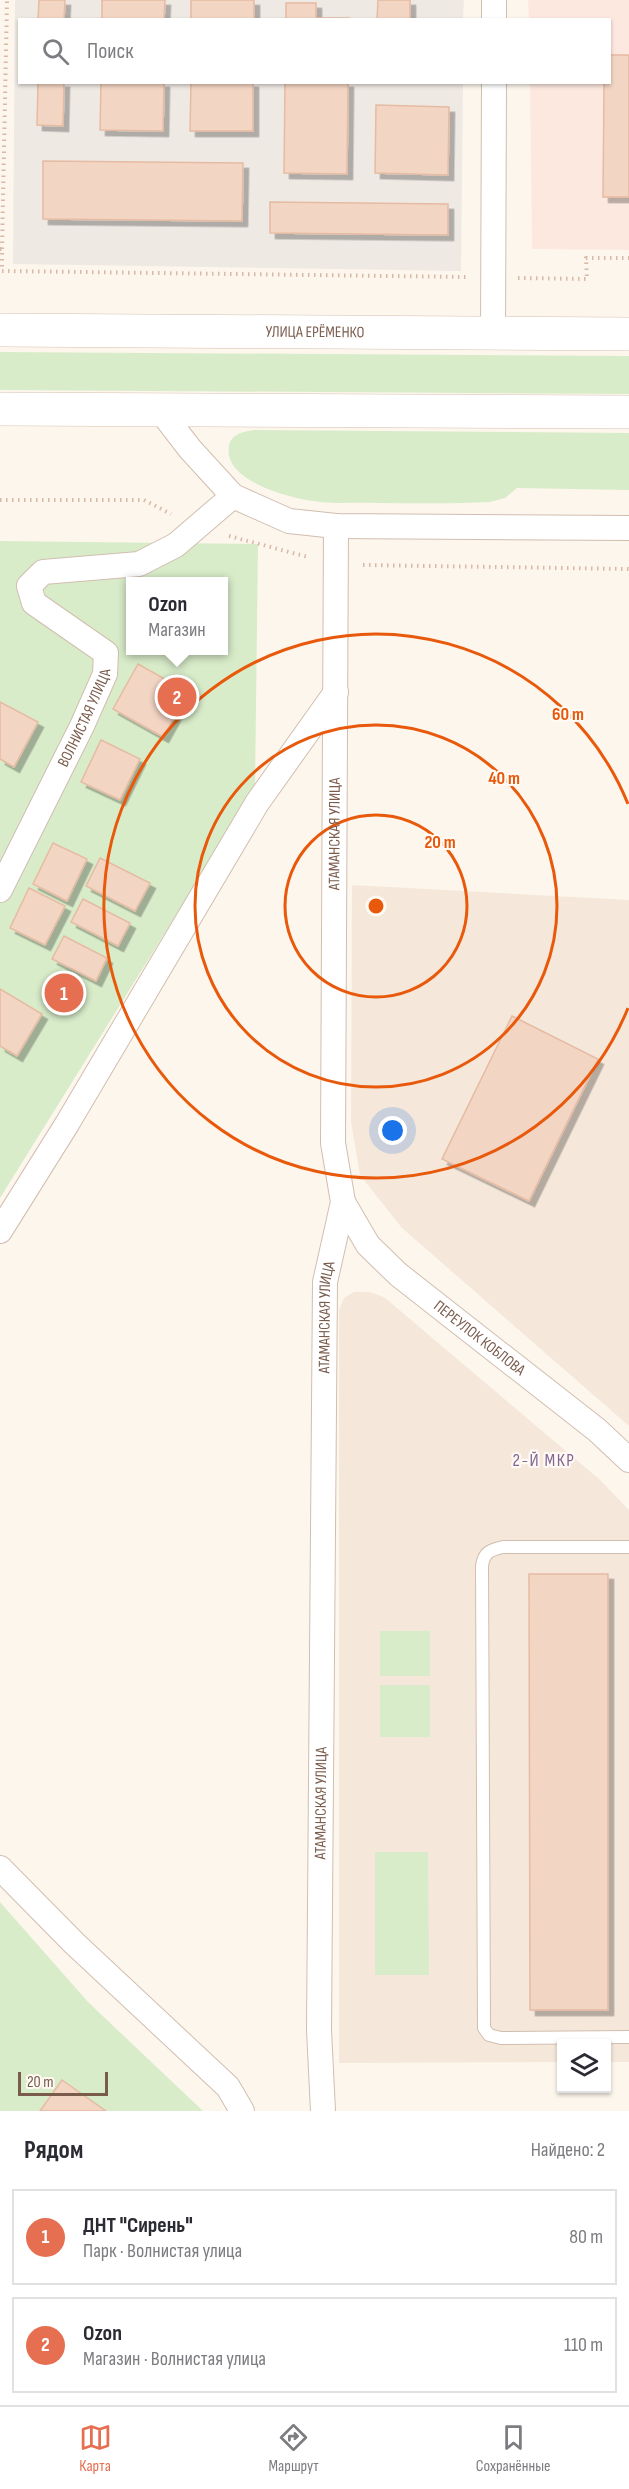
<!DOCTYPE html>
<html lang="ru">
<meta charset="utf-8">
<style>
:root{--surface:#fff;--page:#f2f2f3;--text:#2b2b33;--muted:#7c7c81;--line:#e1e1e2;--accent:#e76f51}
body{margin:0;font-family:"Sofia Sans Condensed",sans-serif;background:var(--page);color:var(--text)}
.controls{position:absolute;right:18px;bottom:18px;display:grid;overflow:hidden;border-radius:0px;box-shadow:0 2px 4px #0004}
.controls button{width:54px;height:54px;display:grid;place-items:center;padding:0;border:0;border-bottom:2px solid var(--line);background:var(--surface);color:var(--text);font:30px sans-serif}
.scale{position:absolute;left:18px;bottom:15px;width:90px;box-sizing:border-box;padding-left:6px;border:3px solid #7a5c4d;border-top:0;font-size:16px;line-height:21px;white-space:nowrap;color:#7a5c4d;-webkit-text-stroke:4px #fffaf3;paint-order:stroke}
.you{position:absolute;left:393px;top:1131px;width:21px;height:21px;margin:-15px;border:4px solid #fff;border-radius:50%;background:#1a73e8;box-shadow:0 0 0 9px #1a73e833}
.badge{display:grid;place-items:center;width:39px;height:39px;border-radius:50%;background:var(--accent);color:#fff;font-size:20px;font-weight:700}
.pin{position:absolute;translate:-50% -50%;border:3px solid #fff;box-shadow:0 2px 6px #0006}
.popup{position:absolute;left:126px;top:577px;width:102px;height:78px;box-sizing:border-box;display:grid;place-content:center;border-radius:0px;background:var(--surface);filter:drop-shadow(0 2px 4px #0005);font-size:20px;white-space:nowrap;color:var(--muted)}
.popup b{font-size:22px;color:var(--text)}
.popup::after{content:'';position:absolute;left:50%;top:100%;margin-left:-12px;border:12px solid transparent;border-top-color:var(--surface)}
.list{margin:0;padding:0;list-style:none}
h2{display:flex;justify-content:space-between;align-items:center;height:78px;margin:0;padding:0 24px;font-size:26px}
h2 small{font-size:20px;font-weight:400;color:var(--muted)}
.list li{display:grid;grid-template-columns:39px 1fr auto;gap:18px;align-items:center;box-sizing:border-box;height:96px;margin:0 12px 12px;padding:0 12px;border:2px solid var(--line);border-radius:0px}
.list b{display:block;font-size:22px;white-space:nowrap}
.list p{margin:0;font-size:20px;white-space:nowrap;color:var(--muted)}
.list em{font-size:20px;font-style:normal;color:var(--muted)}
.icon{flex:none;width:33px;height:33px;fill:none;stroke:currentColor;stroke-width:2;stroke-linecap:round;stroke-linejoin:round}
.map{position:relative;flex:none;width:629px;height:2111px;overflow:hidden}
.search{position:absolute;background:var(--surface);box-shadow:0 2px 4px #0004;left:18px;right:18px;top:18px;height:66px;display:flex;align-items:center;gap:15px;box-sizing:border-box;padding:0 21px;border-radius:0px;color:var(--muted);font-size:22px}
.sheet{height:294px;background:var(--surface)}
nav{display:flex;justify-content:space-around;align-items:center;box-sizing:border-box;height:84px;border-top:2px solid var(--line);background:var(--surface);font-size:16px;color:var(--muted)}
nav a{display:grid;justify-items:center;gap:3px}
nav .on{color:var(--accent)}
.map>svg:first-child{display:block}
</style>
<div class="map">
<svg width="629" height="2111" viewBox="0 0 629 2111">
<defs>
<filter id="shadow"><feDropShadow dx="5.5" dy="5.5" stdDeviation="0" flood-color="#0004"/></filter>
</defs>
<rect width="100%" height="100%" fill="#fdf6ec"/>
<path fill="#f5e8da" d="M352,885L629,900V1426L402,1228L360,1175L351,1122Z
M354,1292H369L384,1297L599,1479L629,1510V2062H607L606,2044H562L561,2062L339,2063V1310L344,1298Z"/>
<path fill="#fde8e0" d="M528,0H629V250L532,249L530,83L610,82V20L529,19Z"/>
<path fill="#efe9e4" d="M15,0H464L463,20H20V82L463,83L461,271L13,264Z"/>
<path fill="#d8ecc9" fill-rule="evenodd" d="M0,352L629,356V394L0,390Z
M253,430L629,433V490L517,488L505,498L490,502C452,504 414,503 376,503C358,502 339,504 321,502C295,500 222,482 229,446C231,434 243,432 253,430Z
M0,541L258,544L255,788L0,1198ZM130,582H224V650H130Z
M380,1631H430V1676H380Z
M380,1685H430V1737H380Z
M375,1852H428L429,1975H375Z
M0,1902L88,2002L203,2111H0Z"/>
<path fill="#f3d5c3" stroke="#e6bba3" stroke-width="1.5" filter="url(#shadow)" d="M39,0H65L64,20H38Z
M102,0H165L164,20H102Z
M191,0H254V20H191Z
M378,0H410V20H377Z
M286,3H316V18H349V20H286Z
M610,55H629V197H603L604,82H610Z
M38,82H64L63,126L37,125Z
M101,82H164L163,131L100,130Z
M191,82H253V131H190Z
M285,82H348L347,174L284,173Z
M376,105L449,107L448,175L375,173Z
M43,161L243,163L242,221L43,219Z
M270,202L448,204V235L270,233Z
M138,664L188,692L163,737L113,709Z
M0,702L38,722L14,767L0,759Z
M101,740L140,759L120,800L81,782Z
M53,843L87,859L67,901L33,884Z
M100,858L150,883L135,911L86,886Z
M29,888L65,906L45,945L10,928Z
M83,899L130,923L118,946L71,922Z
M64,936L107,958L96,981L52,959Z
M0,989L42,1014L17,1056L0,1046Z
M512,1016L598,1059L529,1201L442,1159Z
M529,1574H608V2010H530Z
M62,2080L106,2111H40Z"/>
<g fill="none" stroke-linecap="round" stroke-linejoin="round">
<defs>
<path id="lane" d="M629,1547H503C490,1550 484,1552 482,1566L484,2028L489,2035L501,2038L629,2037"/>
<g id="street">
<path d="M494,20V0"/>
<path d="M493,333L494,82"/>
<path d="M160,410L190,449L233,496L289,521L336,526L629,528"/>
<path id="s1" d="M0,890L82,726L105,674L106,653L34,603L29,586L43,572L139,564L176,545L233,496"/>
<path id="s2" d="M343,1202L368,1245L399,1275L597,1430L629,1460"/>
<path d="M0,1231L67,1124L257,803L336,692"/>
<path d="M0,1868L74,1943L228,2087L242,2111"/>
<path id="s3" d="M323,2111L319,2030L325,1282L343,1202L333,1143L336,526"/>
</g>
<g id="secondary">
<path id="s4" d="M0,330L629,334"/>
<path d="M0,409L629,412"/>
</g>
</defs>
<use href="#lane" stroke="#d1beb0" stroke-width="14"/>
<use href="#street" stroke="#d1beb0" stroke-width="26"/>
<use href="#secondary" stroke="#d6c0b0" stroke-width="34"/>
<path stroke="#d9b8a5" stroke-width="4" stroke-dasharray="1.5 4.5" stroke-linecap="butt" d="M0,249H2V271L466,277
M2,249L7,0
M518,278L587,279L586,258H629
M0,500H144L171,514
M229,536L308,557
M363,565L629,569"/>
<use href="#lane" stroke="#fff" stroke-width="12"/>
<use href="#street" stroke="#fff" stroke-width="24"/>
<use href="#secondary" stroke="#fff" stroke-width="33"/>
</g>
<g fill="none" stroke="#e8590c" stroke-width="3">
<circle cx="376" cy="906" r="91"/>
<circle cx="376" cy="906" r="181"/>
<path d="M628 1008A272 272 0 1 1 628 804"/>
</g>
<g text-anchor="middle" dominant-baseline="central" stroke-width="4.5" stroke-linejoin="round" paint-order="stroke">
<g font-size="16" fill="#7a5c4d" stroke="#fffaf3">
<text stroke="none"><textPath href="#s4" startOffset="315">УЛИЦА ЕРЁМЕНКО</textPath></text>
<text stroke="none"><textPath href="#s1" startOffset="192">ВОЛНИСТАЯ УЛИЦА</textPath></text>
<text stroke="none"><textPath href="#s3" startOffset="1280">АТАМАНСКАЯ УЛИЦА</textPath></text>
<text stroke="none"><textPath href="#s3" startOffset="794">АТАМАНСКАЯ УЛИЦА</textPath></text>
<text stroke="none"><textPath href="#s2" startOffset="195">ПЕРЕУЛОК КОБЛОВА</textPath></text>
<text stroke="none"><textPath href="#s3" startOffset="308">АТАМАНСКАЯ УЛИЦА</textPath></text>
</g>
<g font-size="18" letter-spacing="1.5" fill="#846695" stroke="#fffaf3">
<text x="544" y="1460">2-Й МКР</text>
</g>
</g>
<circle cx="376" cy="906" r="9" fill="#e8590c" stroke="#fffaf3" stroke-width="3"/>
<g font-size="18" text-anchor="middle" font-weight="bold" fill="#e8590c" stroke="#fffaf3" stroke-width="4.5" stroke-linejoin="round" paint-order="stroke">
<text x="568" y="720">60 m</text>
<text x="504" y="784">40 m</text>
<text x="440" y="848">20 m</text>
</g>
</svg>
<div class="controls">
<button><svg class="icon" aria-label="layers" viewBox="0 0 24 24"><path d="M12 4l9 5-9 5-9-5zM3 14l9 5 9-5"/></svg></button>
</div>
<div class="scale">20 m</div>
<div class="you"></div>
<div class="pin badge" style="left:64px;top:993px">1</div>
<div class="pin badge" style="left:177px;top:697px">2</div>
<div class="popup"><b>Ozon</b>Магазин</div>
<div class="search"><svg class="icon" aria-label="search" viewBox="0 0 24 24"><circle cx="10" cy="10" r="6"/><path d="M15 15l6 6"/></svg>Поиск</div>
</div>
<section class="sheet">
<h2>Рядом<small>Найдено: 2</small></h2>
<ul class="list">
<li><span class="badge">1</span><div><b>ДНТ &quot;Сирень&quot;</b><p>Парк · Волнистая улица</p></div><em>80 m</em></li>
<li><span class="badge">2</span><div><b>Ozon</b><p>Магазин · Волнистая улица</p></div><em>110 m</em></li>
</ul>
</section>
<nav>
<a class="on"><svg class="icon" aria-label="map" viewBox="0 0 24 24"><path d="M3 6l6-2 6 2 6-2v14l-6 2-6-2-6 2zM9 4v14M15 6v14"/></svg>Карта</a>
<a><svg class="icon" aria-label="directions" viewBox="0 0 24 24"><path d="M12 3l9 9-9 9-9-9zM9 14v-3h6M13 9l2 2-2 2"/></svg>Маршрут</a>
<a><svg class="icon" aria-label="saved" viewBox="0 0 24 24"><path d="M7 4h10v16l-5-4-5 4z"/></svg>Сохранённые</a>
</nav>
